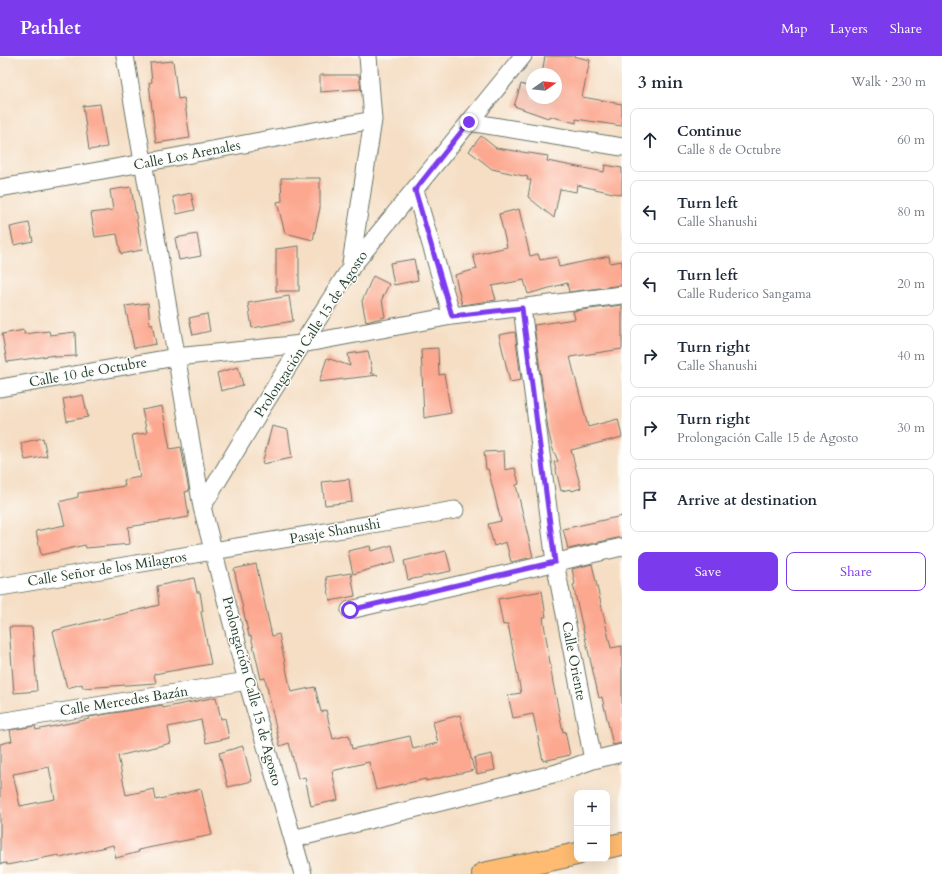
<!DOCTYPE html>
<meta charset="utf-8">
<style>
:root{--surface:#fff;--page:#f6f6f7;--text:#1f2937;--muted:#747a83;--line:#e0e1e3;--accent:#7c3aed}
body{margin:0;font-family:Cardo,serif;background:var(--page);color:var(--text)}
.controls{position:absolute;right:12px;bottom:12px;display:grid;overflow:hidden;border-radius:8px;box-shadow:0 4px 16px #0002}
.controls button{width:36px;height:36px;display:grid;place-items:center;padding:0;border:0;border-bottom:1px solid var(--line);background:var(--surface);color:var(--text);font:20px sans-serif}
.compass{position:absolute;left:526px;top:12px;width:36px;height:36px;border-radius:50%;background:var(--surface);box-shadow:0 4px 16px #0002;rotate:76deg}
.stop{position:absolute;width:12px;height:12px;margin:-9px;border:3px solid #7c3aed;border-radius:50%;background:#fff}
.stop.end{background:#7c3aed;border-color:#fff;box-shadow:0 1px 4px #0008}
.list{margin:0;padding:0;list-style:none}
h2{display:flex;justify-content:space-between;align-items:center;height:52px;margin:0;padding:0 16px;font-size:17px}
h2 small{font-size:13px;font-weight:400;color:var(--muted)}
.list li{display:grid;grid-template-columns:26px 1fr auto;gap:12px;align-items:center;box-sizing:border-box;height:64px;margin:0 8px 8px;padding:0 8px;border:1px solid var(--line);border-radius:8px}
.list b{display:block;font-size:15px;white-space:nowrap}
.list p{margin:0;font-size:13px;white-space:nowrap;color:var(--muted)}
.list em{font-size:13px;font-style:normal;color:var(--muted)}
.actions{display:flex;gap:8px;padding:12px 16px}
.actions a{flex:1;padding:9px 0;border:1px solid var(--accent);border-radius:8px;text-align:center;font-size:14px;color:var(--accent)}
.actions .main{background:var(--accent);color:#fff}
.icon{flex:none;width:22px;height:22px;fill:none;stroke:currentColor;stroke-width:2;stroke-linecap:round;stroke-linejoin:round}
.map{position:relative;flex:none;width:622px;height:818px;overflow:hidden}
header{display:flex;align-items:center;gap:24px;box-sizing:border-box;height:56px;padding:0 20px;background:var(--accent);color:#fff}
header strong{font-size:19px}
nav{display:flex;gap:22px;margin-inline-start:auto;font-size:14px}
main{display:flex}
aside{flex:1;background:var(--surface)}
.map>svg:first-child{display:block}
</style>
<header>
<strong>Pathlet</strong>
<nav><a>Map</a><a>Layers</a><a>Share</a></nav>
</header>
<main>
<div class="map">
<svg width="622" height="818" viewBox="0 0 622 818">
<rect width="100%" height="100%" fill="#fdfcf7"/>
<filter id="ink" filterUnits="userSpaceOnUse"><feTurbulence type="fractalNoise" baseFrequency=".025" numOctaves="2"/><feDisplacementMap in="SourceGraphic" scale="8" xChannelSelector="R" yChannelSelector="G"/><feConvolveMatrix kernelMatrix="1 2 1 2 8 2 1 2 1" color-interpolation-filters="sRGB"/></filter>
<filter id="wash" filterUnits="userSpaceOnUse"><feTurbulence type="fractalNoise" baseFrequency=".012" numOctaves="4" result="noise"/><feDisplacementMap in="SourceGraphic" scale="16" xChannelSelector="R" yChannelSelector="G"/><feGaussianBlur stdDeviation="0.9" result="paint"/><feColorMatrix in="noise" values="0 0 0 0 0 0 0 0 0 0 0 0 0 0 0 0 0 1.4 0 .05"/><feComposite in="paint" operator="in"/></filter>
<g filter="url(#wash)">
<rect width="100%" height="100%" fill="#f5dec4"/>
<g id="blocks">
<path fill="#fca78f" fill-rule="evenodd" d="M545,0H573L590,4L582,41L622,48V70L576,63V67L549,60L548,62L514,50L521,28L532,32V42H556V18H542Z
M173,5L178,43L184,42L190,82L156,87L149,27L152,26L150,7Z
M320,19H359L361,33L320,36Z
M100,48L107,91L89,94L83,50Z
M481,80L496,92L548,100L547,105L604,116L605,109L622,112V139L577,129L576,136L560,133L554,162L528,141L531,124H527L528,121L492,113L469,95Z
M281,122H320V152L313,184L285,177L277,146L282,145Z
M131,131L142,194L121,198L117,178L95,181L91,157L113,154L110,134Z
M191,137L195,154L177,158L173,141Z
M519,153L530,200L538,198L540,204L557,201L559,211L609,200L610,207L622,205V229L569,236L567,227L528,238L524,224L492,230L496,244L462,249L455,219L477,213L473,199L507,191L499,158Z
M29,167L33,185L14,189L10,171Z
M197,178L201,200L179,204L175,182Z
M299,190V235H276V193Z
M414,203L418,224L394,229L390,207Z
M373,220L389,228L382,243L385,261L366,266L362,245Z
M289,240L293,265L252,272L248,247Z
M148,247L150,269L152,268L156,288L134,292L125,250Z
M622,249V293L570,301L588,371L618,363L622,381L571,394L581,432L572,435L571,433L561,435L554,406L558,405L552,391L548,373L534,269L575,263L573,255Z
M207,258L210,275L193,279L189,262Z
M24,274V278L49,275L50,279L75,276L76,300L55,301V299L7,306L2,278Z
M515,276L521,324L510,326L499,279Z
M438,292L439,319L444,318L451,357L424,362L421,293Z
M368,295L372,315L370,317L378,319L319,326L327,302L350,310L348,298Z
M238,311L243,329L221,335L217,317Z
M83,339L88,361L67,365L63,343Z
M162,350L170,393L181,391L189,435L185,436L189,461L128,471L130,488L86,492L85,489L41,499L36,475L65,469L59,446L78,441V437L125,430L124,424L140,421L132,379L147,377L142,354Z
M272,370L288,374L292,402L262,408Z
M43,382L47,400L25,404L21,387Z
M504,395L505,414L515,412L519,428L516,429L533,501L511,506L506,486L494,490L488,468L501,465L488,413H486L484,396Z
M349,423L352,446L325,449L322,426Z
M622,460V481L568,493L563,473Z
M392,489L396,506L353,518L348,495L370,490L371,495Z
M446,495L451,515L408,524L404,505Z
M256,508L272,580L279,578L291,636L315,631L321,656L326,654L333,683L349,679L352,693L410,680L413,693L438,687L433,666L460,659L474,714L426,725V723L376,734L369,706L332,715L338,744L311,750L305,721L298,723L289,687L280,690L265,622L261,623L251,580H249L234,513Z
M592,508L611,592L622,590V687L613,689L602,641L599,642L573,529L575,528L572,513Z
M351,517L355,540L330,545L326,521Z
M194,522L197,536H200L203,555L201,556L211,608L154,618L156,627L83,632L82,628L67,632L53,575L159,549L157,530Z
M542,535L546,561H543L553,627L563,676L565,675L570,699L543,705L533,658L513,662L508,639L521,637L508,568L503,569L498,543Z
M9,571H32L37,635L14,637Z
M216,641L221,663L225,662L229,682L206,687L201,664L168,671L171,687L118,700L126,739L154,733L156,744L201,733L212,779L138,794L139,796L116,802L113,789L60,802L59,799L7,809L6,807L0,808V688L12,685L10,674L35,670L36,674L89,663V661L162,649L163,652ZM49,711L55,743L20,750L13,718Z
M243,690L252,725L228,731L219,697Z
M492,698L495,714L477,718L474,702Z"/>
</g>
</g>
<g filter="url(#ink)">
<use href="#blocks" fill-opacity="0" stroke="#6a7566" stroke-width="1"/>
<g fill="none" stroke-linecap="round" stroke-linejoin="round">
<defs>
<path id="street" d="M125,0L202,451L247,625L303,818
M469,66L622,91
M0,132L143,107L373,64
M415,134L452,260
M350,214L373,64L368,0
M522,252L555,506L593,704
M0,332L176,301L302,288L452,260L622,239
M202,451L258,358L349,214L523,0
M0,531L455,454
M350,554L622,491
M0,666L247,625
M293,783L557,717L593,704L622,697"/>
<path id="primary" d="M607,791L622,788
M483,818L577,798"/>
</defs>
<use href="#street" stroke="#6a7566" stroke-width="19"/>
<use href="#primary" stroke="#6a7566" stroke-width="24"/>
<use href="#street" stroke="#fff" stroke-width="17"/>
<use href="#primary" stroke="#febb71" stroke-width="22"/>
</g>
</g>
<g fill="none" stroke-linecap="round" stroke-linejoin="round" filter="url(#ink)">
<path stroke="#7c3aed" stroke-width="5" d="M350,554L555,506L522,252L452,260L415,134L469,66"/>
</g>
<g text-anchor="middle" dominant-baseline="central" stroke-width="3" stroke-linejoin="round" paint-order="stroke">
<g font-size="14" fill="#1f3d34" stroke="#fdfcf7">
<text transform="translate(187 99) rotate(-11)">Calle Los Arenales</text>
<text transform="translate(311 278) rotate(-57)">Prolongación Calle 15 de Agosto</text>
<text transform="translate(88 316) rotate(-10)">Calle 10 de Octubre</text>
<text transform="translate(335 475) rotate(-10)">Pasaje Shanushi</text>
<text transform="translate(107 513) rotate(-9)">Calle Señor de los Milagros</text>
<text transform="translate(574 605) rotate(79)">Calle Oriente</text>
<text transform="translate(252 635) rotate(75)">Prolongación Calle 15 de Agosto</text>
<text transform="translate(124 645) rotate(-9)">Calle Mercedes Bazán</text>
</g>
</g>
</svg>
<div class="controls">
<button>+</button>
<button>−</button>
</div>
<svg class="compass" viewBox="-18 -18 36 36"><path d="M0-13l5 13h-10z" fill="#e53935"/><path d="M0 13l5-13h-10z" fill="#747a83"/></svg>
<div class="stop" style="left:350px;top:554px"></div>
<div class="stop end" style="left:469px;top:66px"></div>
</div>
<aside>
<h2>3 min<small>Walk · 230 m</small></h2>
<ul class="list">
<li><svg class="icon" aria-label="ahead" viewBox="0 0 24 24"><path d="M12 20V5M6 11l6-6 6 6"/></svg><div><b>Continue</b><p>Calle 8 de Octubre</p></div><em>60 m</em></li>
<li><svg class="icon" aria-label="left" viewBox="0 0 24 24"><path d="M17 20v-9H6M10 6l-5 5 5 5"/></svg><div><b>Turn left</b><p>Calle Shanushi</p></div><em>80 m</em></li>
<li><svg class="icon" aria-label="left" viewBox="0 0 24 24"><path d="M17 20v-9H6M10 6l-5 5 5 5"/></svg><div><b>Turn left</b><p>Calle Ruderico Sangama</p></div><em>20 m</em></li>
<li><svg class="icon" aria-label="right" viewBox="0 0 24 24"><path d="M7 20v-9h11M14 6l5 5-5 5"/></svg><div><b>Turn right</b><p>Calle Shanushi</p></div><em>40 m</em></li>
<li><svg class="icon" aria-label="right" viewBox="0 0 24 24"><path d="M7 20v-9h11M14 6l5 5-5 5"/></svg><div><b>Turn right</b><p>Prolongación Calle 15 de Agosto</p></div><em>30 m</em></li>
<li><svg class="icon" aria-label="arrive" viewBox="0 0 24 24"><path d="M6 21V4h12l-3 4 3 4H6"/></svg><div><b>Arrive at destination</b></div></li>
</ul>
<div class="actions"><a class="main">Save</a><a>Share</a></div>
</aside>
</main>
